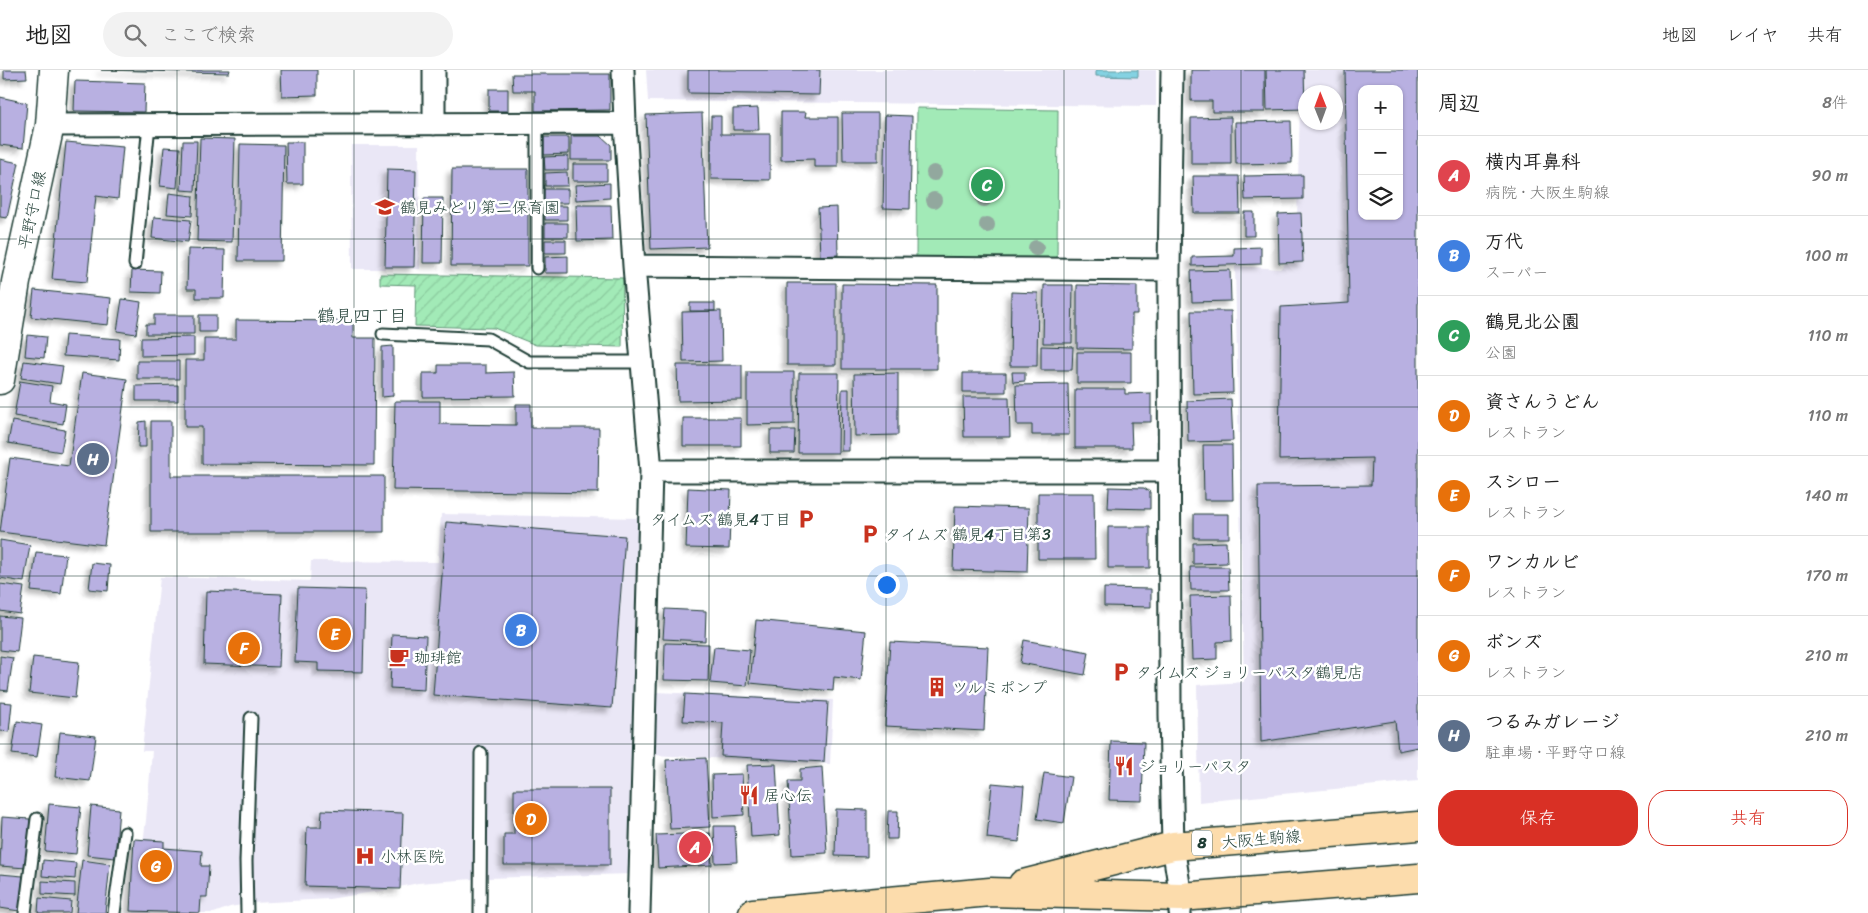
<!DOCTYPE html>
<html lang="ja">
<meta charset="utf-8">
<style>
:root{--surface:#fff;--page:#f2f2f2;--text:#222;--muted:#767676;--line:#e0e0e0;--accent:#d93025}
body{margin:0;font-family:Sriracha,"Klee One",sans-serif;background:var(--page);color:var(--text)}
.controls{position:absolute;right:15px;top:15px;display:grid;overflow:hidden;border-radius:10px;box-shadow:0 1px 4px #0004}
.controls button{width:45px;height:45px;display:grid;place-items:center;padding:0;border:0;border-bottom:1px solid var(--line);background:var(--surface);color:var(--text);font:25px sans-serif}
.compass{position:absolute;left:1298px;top:15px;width:45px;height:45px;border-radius:50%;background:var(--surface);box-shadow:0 1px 4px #0004;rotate:359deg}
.you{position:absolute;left:886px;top:514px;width:18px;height:18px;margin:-12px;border:4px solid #fff;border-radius:50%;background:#1a73e8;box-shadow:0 0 0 8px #1a73e833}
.badge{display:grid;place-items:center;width:32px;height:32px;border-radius:50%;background:var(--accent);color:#fff;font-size:16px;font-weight:700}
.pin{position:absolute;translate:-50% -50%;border:2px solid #fff;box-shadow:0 1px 5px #0006}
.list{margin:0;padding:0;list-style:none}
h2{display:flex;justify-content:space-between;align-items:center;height:65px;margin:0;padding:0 20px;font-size:21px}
h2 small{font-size:16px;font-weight:400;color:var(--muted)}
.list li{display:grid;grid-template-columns:32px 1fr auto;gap:15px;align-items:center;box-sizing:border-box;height:80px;padding:0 20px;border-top:1px solid var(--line)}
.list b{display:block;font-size:19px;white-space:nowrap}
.list p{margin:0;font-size:16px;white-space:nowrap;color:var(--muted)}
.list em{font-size:16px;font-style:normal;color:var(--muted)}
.actions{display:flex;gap:10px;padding:15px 20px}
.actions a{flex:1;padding:11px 0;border:1px solid var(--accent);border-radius:20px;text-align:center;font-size:18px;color:var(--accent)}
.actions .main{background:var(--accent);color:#fff}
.icon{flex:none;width:28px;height:28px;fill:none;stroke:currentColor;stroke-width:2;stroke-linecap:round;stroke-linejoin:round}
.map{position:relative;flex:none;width:1418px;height:843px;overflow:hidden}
header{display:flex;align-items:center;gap:30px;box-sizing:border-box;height:70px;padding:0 25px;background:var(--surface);border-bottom:1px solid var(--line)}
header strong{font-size:24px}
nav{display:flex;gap:28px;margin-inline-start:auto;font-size:18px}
.search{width:350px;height:45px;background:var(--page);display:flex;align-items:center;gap:12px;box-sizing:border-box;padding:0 18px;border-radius:28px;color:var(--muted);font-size:19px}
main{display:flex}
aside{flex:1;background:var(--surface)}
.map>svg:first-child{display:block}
</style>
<header>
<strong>地図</strong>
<div class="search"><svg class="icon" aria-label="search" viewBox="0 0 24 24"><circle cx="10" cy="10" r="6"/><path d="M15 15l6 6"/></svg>ここで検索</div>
<nav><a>地図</a><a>レイヤ</a><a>共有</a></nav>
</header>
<main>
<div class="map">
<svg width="1418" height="843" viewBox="0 0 1418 843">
<defs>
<pattern id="garden-furrows" width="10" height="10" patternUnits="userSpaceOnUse" patternTransform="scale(1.25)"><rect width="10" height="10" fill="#a2eab7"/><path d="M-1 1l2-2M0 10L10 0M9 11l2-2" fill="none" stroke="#8bca9e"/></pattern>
<pattern id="water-ripples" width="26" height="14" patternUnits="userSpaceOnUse" patternTransform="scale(1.25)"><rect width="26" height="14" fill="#84d2e2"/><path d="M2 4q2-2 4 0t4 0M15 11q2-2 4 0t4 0" fill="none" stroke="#72b5c2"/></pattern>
<filter id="shadow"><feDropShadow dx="-4.5" dy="4.5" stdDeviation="2.5" flood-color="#0004"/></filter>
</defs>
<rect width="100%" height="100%" fill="#fff"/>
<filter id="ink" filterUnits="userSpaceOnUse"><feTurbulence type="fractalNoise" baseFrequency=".02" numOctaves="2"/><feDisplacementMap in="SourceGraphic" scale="10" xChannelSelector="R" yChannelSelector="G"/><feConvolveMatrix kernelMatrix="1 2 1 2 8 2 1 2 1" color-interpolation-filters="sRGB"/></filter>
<g filter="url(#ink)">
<path fill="#eae7f6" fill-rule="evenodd" d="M646,0H1156V36L648,31Z
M1301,0H1418V711L1199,732L1197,615L1244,612L1235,196L1280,199L1296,183ZM1362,19H1399V146H1362ZM1306,22H1336V52H1306Z
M351,75H419L420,199H352Z
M441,444L638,448L632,804L487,808L418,813L386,820L329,829L253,833L230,837L214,843H134L146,750L152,681H142L160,507L310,511L311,491L438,492Z
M656,622L833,630L830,694L653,685Z"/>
<path fill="#a2eab7" stroke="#609476" d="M917,38L1058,40L1057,190H916Z"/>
<path fill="url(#garden-furrows)" stroke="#609476" d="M380,204L623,208L622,277L536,275L494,258L415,256L416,215L380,214Z"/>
<path fill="url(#water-ripples)" stroke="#5c969c" d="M1096,0H1138V7L1096,6Z"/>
<path fill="#b8b0e1" stroke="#1f3d34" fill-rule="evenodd" filter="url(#shadow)" d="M4,0H26L27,8L4,9Z
M101,0H230L229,3Z
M281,0H317V25L282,26Z
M688,0H820L819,25L688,23Z
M1191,0H1265V42H1212V31H1191Z
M1266,0H1304L1305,39L1267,40Z
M1345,0H1418V677L1398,681L1395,651L1261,672L1258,416L1371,415L1372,388L1279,390L1281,237L1349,233ZM1362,19H1399V146H1362Z
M512,4H610V40L535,41V21H513Z
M75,11L145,13L144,42L74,41Z
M489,19H508V41H489Z
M0,27L27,33L23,78L0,75Z
M758,38L759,60H733V39Z
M781,42H806L805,47H838V97H814V89L781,90Z
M702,43L707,177L651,179L646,45Z
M842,43H878V91H843Z
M885,45L912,46L910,139L883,138Z
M711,46H721V64H770V110L711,109Z
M1231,47V94H1191V48Z
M1291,51L1292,93L1236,94L1235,52Z
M571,66H601L611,75V90H571Z
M544,67H569V84L544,85Z
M200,68L235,69L232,172L197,171Z
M183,71H197L195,121L181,120Z
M66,72L123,77L118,129L96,126L87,212L52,209Z
M286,72H303V114H287Z
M240,74L284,75L282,191H238Z
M164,77L180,78L177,118L160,116Z
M568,86V100H545L544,87Z
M0,89L19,93L7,148L0,147Z
M573,94H607V111H573Z
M387,99L416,100L414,197H385Z
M452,99H528V196H451Z
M567,102L568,116H545V103Z
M1303,105V129L1245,130L1244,106Z
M1193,106H1239L1240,143H1194Z
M610,113V128L576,130L575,115Z
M544,119H568V133H544Z
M169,123L193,126L192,146L167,144Z
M424,128H443L442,193H423Z
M576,135H611L612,170L577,171Z
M545,136H567V150H545Z
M837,137L838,185L820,186L818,138Z
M1244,142H1254V166H1244Z
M1301,143L1303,192L1279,193L1278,144Z
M154,147L191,150L188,172L152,168Z
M545,153H568V167H545Z
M545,170H566V183H545Z
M1261,177V194L1192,196V187L1234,186V178Z
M188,179L225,180L224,228H196V219H187Z
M568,186V203H545V187Z
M132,200L161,201L160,223L131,222Z
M1230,200L1231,231L1192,232L1191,201Z
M787,213H836V295H787Z
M842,214L937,215V299H842Z
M1044,215H1073L1072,273H1043Z
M1077,215L1137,216V244H1132V279L1077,278Z
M34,220L111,228L108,255L31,247Z
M1011,222L1038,223L1037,296H1010Z
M122,229L141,232L136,264L117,261Z
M690,233H715V241H690Z
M721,241L722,291L683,292L682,242Z
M1191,241H1231L1233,323L1193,324Z
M154,245H194V264H146V254H154Z
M199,245H216V262H199Z
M236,250L353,251V268H375L374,395L202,394V357H185V290H204V269H236Z
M27,265L46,267L44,288L25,286Z
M65,265L120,269L119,290L63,286Z
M194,267V285L141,286V268Z
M393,276V326L382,327V277Z
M1041,276L1073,277L1072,300H1041Z
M1077,282H1131V313H1077Z
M24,291L63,296L60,314L21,308Z
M137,291H179V309H137Z
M438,295H486V303L514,302L515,326L423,327V303H438Z
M677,295H742V330L678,331Z
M747,302H794V354L747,355Z
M1012,302H1025V311L1013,312Z
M82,303L127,309L104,475L0,462L10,388L69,396Z
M799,303H839L838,383H798Z
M898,303V365L855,366L854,304Z
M963,303H1006V322H963Z
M20,311L52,316L50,331L66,334L63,354L14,346Z
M1068,314L1069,365H1032V355H1017L1016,315Z
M178,315V331H136V316Z
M842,319H849V381H841Z
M1075,319H1125V324L1151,323V352H1131L1132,378H1075Z
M963,327H1009L1010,367H964Z
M1231,329L1233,371L1188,372L1187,331Z
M395,331H440V354L516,355V334H531V358H599L598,423L393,420Z
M683,348H741V376H683Z
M12,351L65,360L61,382L8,373Z
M146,351V377H138L139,352Z
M151,351H171V406H384V462H151Z
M770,360H795L794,383H770Z
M1203,375H1232L1233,430H1204Z
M1109,417L1144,418L1150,422V439L1108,438Z
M688,418L731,420L729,479L686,478Z
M1038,423H1094L1095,489H1038Z
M955,436L1029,438L1027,502L953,500Z
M1194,444H1229V468H1194Z
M446,452L625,466L612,638L433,625Z
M1108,457H1150V498H1108Z
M0,470L30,475L24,512L0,508Z
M1226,472L1227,493L1193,494V473Z
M36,482L66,485L61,524L31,521Z
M92,493L110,495L108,521L89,519Z
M1190,497H1228L1229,520H1191Z
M0,514L24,517L20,544L0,541Z
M298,518L365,520L363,602L318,601V593L295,592Z
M1104,518L1151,519V537L1104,536Z
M206,521L282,524L279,597L204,594Z
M1231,525L1232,571L1217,572V589L1192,590L1190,526Z
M665,539L706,541L705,571L663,569Z
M0,546L21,548L17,582L0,580Z
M756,550L866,561L861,610L834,607L833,621L750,613Z
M392,564L426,566L424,620L390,618Z
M1024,570L1089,582L1085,605L1020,593Z
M890,572L988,577L984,661L885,656Z
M665,573L709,574L708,611L664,610Z
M714,577L750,580L747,616L710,613Z
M0,586L13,588L8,621L0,620Z
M33,587L79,592L75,628L29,623Z
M685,624L828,632L824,692L721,686L723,653L683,651Z
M0,632L12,633L9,662L0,661Z
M17,651L42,655L37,687L12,684Z
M60,662L96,666L90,711L55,707Z
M1111,671L1144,672L1142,731L1109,730Z
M706,688L710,757L670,759L666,690Z
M776,694L780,765L751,767L747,695Z
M822,697L827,783L792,785L788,711H800V699Z
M1044,703L1071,707L1064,753L1037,749Z
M742,704L744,745L713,747L712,705Z
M992,713L1024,716L1019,772L987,768Z
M514,719H610V795H504V764H514Z
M49,734L81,737L76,784L45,781Z
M91,736L119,739L115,788L87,785Z
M836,739L867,740V787L835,786Z
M322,740L403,743L400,819L305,816L307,757H321Z
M888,741H898L897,769H887Z
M2,747L30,749L26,798L0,796Z
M714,756H735L737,792L715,793Z
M710,763L712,795L658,798L656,765Z
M134,769L164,771V778L202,781L201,796H209L207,827H201L200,843L130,841Z
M43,790L76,793L75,809L42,806Z
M82,790L110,794L105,843H76Z
M0,804L23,806L19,841L0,838Z
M42,811L75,813V826L42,824Z
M39,828L71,831L70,843H38Z"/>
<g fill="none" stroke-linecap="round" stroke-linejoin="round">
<defs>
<path id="lane" d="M537,54V198
M135,194L149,55
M383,264L488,269L529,292H642
M25,843L37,749
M114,843L125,763
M247,843L246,791L251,648
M480,843L481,683"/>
<path id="street" d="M623,0L625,53L634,196L651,401L639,843
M1172,0L1169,200L1170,645L1173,776L1181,827L1180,843
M434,54V0
M50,55L625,53
M634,196L1169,200
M651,401H1170"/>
<path id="secondary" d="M0,310L16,212L50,55L54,0"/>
<path id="primary" d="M1023,814L1173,776L1418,756
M753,843L990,822L1181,827L1418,808"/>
</defs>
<use href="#lane" stroke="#1f3d34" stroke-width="15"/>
<use href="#street" stroke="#1f3d34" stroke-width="25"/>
<use href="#secondary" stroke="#1f3d34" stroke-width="31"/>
<use href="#primary" stroke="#1f3d34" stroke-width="31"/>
<use href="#lane" stroke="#fff" stroke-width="11"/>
<use href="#street" stroke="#fff" stroke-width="21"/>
<use href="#secondary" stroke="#fff" stroke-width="28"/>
<use href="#primary" stroke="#fcdcac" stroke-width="28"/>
</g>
<g fill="#92a89e">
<circle cx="934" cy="103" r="8"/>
<circle cx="984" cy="129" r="8"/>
<circle cx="934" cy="130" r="8"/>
<circle cx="987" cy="155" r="8"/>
<circle cx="1036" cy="178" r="8"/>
</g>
</g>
<path fill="none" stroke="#1f3d34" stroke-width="1" stroke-opacity="0.55" d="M177,0V843M354,0V843M532,0V843M709,0V843M886,0V843M1064,0V843M1241,0V843M0,169H1418M0,337H1418M0,506H1418M0,674H1418"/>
<defs>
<symbol id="school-bare" viewBox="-9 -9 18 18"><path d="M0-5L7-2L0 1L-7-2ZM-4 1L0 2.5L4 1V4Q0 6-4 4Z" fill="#c8321e" stroke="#fff" stroke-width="2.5" paint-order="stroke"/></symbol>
<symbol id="parking-bare" viewBox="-9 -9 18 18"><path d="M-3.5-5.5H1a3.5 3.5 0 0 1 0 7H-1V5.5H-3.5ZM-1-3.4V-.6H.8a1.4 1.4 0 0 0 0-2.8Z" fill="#c8321e" stroke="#fff" stroke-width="2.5" paint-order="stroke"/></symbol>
<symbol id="cafe-bare" viewBox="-9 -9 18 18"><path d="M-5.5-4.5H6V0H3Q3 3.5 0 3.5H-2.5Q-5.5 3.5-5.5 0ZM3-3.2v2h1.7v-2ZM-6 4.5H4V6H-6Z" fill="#c8321e" stroke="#fff" stroke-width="2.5" paint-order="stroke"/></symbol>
<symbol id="building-bare" viewBox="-9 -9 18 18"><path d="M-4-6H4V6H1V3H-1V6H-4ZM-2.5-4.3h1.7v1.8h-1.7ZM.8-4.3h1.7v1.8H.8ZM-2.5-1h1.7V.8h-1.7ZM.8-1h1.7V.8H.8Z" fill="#c8321e" stroke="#fff" stroke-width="2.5" paint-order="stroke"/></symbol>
<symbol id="restaurant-bare" viewBox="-9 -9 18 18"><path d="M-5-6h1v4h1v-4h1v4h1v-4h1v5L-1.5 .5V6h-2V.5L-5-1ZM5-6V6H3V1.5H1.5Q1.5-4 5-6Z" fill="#c8321e" stroke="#fff" stroke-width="2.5" paint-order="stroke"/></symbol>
<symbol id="hospital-bare" viewBox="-9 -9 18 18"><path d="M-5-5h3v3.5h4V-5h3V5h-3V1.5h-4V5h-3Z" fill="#c8321e" stroke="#fff" stroke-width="2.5" paint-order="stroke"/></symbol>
</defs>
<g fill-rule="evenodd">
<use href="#school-bare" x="371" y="123" width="28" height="28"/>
<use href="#parking-bare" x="792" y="435" width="28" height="28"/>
<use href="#parking-bare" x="856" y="450" width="28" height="28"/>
<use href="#cafe-bare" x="385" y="573" width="28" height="28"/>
<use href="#parking-bare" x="1107" y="588" width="28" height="28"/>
<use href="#building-bare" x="923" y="603" width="28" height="28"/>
<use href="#restaurant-bare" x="1110" y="682" width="28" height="28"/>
<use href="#restaurant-bare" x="735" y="711" width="28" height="28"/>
<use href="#hospital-bare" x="351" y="772" width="28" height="28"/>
</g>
<g text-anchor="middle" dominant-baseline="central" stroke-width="5" stroke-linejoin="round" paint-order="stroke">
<rect fill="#fff" stroke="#627771" stroke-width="1" x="1192" y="760.5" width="20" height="25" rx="4"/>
<g font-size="15" font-weight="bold" fill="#1f3d34">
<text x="1202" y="773">8</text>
</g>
<g font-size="16" fill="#1f3d34" stroke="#fff" text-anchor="start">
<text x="400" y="137">鶴見みどり第二保育園</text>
<text x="791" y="449" text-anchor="end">タイムズ 鶴見4丁目</text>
<text x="885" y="464">タイムズ 鶴見4丁目第3</text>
<text x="414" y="587">珈琲館</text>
<text x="1136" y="602">タイムズ ジョリーパスタ鶴見店</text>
<text x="952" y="617">ツルミポンプ</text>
<text x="1139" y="696">ジョリーパスタ</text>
<text x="764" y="725">居心伝</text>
<text x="380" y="786">小林医院</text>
</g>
<g font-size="16" fill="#1f3d34" stroke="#fff">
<text transform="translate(32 140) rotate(-78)">平野守口線</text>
<text transform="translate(1261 769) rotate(-5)">大阪生駒線</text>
</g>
<g font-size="18" fill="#1f3d34" stroke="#fff">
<text x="362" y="246">鶴見四丁目</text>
</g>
</g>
</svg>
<div class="controls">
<button>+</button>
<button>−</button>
<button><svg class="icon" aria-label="layers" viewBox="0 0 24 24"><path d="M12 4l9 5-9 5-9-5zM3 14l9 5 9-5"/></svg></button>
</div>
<svg class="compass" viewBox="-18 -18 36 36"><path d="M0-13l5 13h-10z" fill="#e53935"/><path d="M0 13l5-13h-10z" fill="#767676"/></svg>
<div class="you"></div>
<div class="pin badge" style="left:695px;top:777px;background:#e0444e">A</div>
<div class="pin badge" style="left:521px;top:560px;background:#3f7fe0">B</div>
<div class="pin badge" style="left:987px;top:115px;background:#2e9e5b">C</div>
<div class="pin badge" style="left:531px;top:749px;background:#e8710a">D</div>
<div class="pin badge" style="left:335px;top:564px;background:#e8710a">E</div>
<div class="pin badge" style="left:244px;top:578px;background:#e8710a">F</div>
<div class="pin badge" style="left:156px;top:796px;background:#e8710a">G</div>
<div class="pin badge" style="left:93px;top:389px;background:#5c6f8a">H</div>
</div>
<aside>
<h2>周辺<small>8件</small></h2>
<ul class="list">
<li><span class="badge" style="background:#e0444e">A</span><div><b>横内耳鼻科</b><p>病院 · 大阪生駒線</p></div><em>90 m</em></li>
<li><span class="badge" style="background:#3f7fe0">B</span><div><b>万代</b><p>スーパー</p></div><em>100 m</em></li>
<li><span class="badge" style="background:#2e9e5b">C</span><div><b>鶴見北公園</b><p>公園</p></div><em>110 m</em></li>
<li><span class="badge" style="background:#e8710a">D</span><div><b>資さんうどん</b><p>レストラン</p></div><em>110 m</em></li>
<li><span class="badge" style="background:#e8710a">E</span><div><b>スシロー</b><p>レストラン</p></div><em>140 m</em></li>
<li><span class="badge" style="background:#e8710a">F</span><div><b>ワンカルビ</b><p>レストラン</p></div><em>170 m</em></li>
<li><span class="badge" style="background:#e8710a">G</span><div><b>ボンズ</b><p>レストラン</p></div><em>210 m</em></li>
<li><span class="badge" style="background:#5c6f8a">H</span><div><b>つるみガレージ</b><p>駐車場 · 平野守口線</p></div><em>210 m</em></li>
</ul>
<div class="actions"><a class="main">保存</a><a>共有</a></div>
</aside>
</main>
